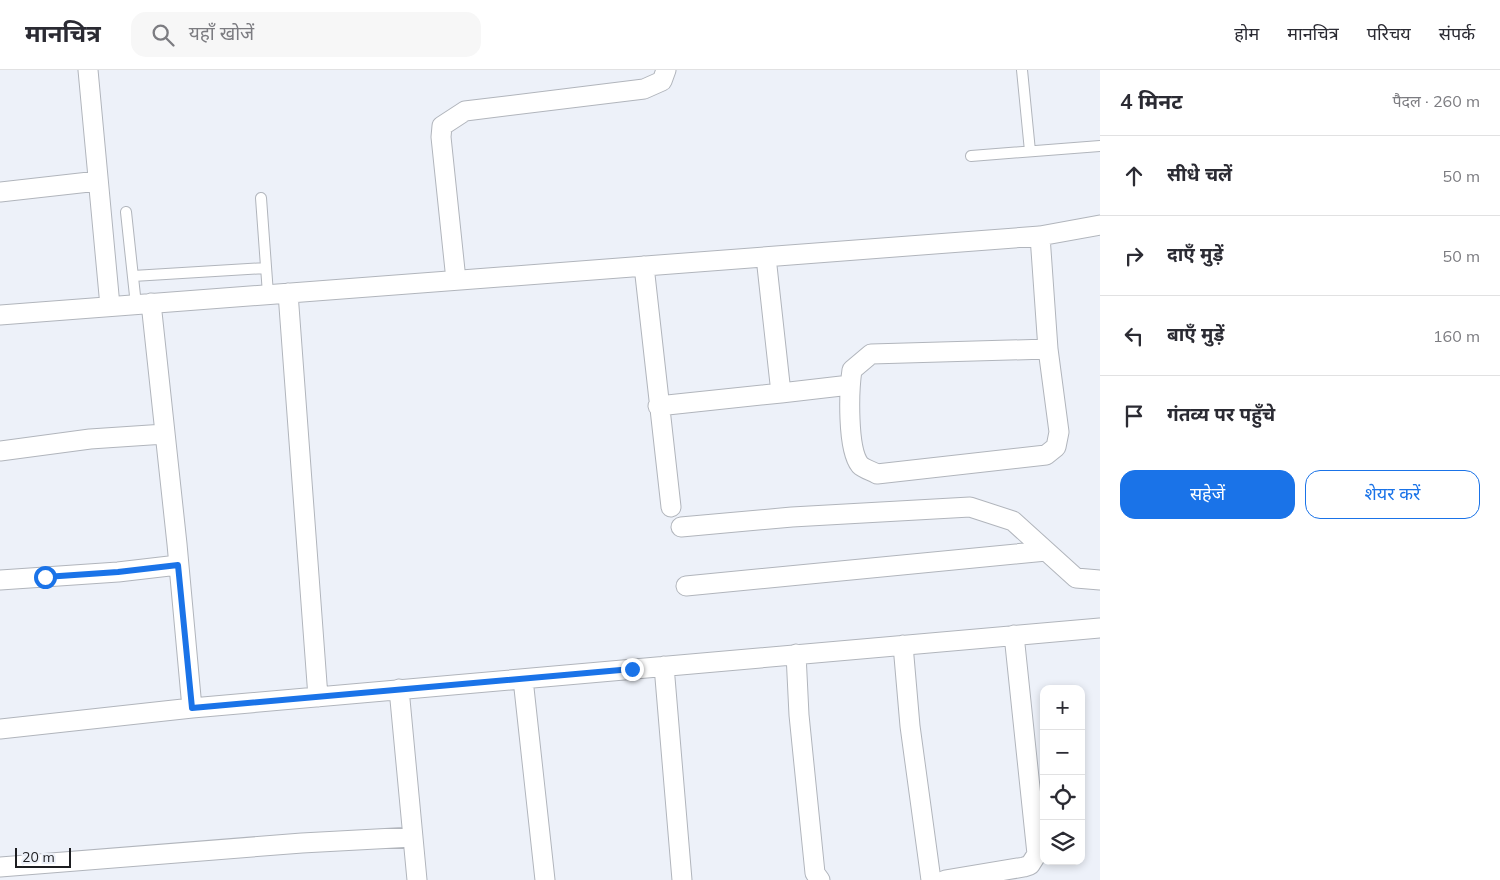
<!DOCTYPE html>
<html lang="hi">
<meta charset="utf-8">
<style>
:root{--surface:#fff;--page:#f7f7f7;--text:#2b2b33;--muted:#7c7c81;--line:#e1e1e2;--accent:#1a73e8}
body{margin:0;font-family:Mulish,"Noto Sans Devanagari",sans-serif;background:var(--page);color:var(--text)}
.controls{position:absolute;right:15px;bottom:15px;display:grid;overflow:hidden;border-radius:10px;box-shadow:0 2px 8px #0003}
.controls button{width:45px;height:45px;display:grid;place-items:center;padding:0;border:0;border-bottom:1px solid var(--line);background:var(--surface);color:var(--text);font:25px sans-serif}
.scale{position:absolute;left:15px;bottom:12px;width:56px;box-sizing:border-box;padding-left:5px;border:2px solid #1d1e21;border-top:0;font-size:14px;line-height:18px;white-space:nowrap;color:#1d1e21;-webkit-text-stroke:4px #edf1f9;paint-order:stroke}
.stop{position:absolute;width:15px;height:15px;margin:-11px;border:4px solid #1a73e8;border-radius:50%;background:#fff}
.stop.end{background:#1a73e8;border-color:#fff;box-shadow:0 1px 5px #0008}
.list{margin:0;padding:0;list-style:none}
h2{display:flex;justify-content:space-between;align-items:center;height:65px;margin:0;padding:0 20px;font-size:21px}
h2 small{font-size:16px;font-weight:400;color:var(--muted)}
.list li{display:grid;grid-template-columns:32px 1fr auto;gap:15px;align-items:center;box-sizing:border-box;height:80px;padding:0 20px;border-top:1px solid var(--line)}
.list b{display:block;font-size:19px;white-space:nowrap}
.list em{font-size:16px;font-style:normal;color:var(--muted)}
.actions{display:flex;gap:10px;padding:15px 20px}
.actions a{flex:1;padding:11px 0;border:1px solid var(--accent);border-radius:15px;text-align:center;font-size:18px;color:var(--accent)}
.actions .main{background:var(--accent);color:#fff}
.icon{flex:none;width:28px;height:28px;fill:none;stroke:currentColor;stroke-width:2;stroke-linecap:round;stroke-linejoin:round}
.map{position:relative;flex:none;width:1100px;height:810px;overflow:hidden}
header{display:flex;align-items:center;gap:30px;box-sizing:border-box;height:70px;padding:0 25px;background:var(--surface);border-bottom:1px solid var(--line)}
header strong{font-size:24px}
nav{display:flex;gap:28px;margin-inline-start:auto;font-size:18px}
.search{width:350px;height:45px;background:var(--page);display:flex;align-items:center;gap:12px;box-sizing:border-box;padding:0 18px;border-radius:15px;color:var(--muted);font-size:19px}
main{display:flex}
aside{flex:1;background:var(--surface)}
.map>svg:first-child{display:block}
</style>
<header>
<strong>मानचित्र</strong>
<div class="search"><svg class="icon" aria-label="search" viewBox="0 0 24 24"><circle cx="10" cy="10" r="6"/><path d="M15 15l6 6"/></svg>यहाँ खोजें</div>
<nav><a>होम</a><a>मानचित्र</a><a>परिचय</a><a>संपर्क</a></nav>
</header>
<main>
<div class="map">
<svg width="1100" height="810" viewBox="0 0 1100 810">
<rect width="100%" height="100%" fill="#edf1f9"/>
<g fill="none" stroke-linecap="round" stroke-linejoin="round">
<defs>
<path id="lane" d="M1022,0L1030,81
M971,86L1100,76
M261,128L268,224
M126,142L136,235
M133,206L266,198"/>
<path id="street" d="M88,0L110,236
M0,122L98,111
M1040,166L1048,279L1059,362L1056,377L1046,385L877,404C872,401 864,399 860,395C847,379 849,320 852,300L871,284L1048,279
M766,187L781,323L850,315
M644,196L671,437
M456,210L441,67L442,56L465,41L644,19L662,11L666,0
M288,223L318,627
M151,233L177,474L192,638
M0,245L1040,166L1100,155
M658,336L781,323
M0,381L90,369L165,364
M681,457L792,447L970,437L1013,451L1076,508L1100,510
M0,510L118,502L178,495
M686,516L1046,481
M903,575L910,656L931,810
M796,584L799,645L815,803L820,810
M664,596L682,810
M523,609L545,810
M399,619L417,810
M0,659L192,638L1100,558
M0,797L302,773L413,767
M945,810L1024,797L1030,795L1037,784L1014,565"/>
</defs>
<use href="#lane" stroke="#b1b5bc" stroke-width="12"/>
<use href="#street" stroke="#b1b5bc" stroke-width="21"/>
<use href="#lane" stroke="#fff" stroke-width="10"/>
<use href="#street" stroke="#fff" stroke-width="19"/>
</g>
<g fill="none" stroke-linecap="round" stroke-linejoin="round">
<path stroke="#1a73e8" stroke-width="6" d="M45,507L118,502L178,495L192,638L632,599"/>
</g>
</svg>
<div class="controls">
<button>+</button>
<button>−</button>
<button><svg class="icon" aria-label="locate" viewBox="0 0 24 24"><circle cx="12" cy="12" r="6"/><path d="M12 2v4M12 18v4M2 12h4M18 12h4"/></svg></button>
<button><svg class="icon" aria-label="layers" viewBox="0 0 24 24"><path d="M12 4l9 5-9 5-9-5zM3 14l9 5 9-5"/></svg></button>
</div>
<div class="scale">20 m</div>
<div class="stop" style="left:45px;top:507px"></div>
<div class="stop end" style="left:632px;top:599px"></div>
</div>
<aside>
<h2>4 मिनट<small>पैदल · 260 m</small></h2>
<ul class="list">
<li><svg class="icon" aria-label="ahead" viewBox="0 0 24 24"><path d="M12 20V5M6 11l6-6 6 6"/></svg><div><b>सीधे चलें</b></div><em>50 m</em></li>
<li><svg class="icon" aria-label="right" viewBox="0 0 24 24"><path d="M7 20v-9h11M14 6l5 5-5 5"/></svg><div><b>दाएँ मुड़ें</b></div><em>50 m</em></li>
<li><svg class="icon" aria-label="left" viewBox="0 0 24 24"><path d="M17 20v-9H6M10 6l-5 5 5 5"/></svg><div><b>बाएँ मुड़ें</b></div><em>160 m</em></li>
<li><svg class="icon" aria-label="arrive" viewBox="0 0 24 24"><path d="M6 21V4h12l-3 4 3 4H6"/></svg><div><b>गंतव्य पर पहुँचे</b></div></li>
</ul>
<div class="actions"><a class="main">सहेजें</a><a>शेयर करें</a></div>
</aside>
</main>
